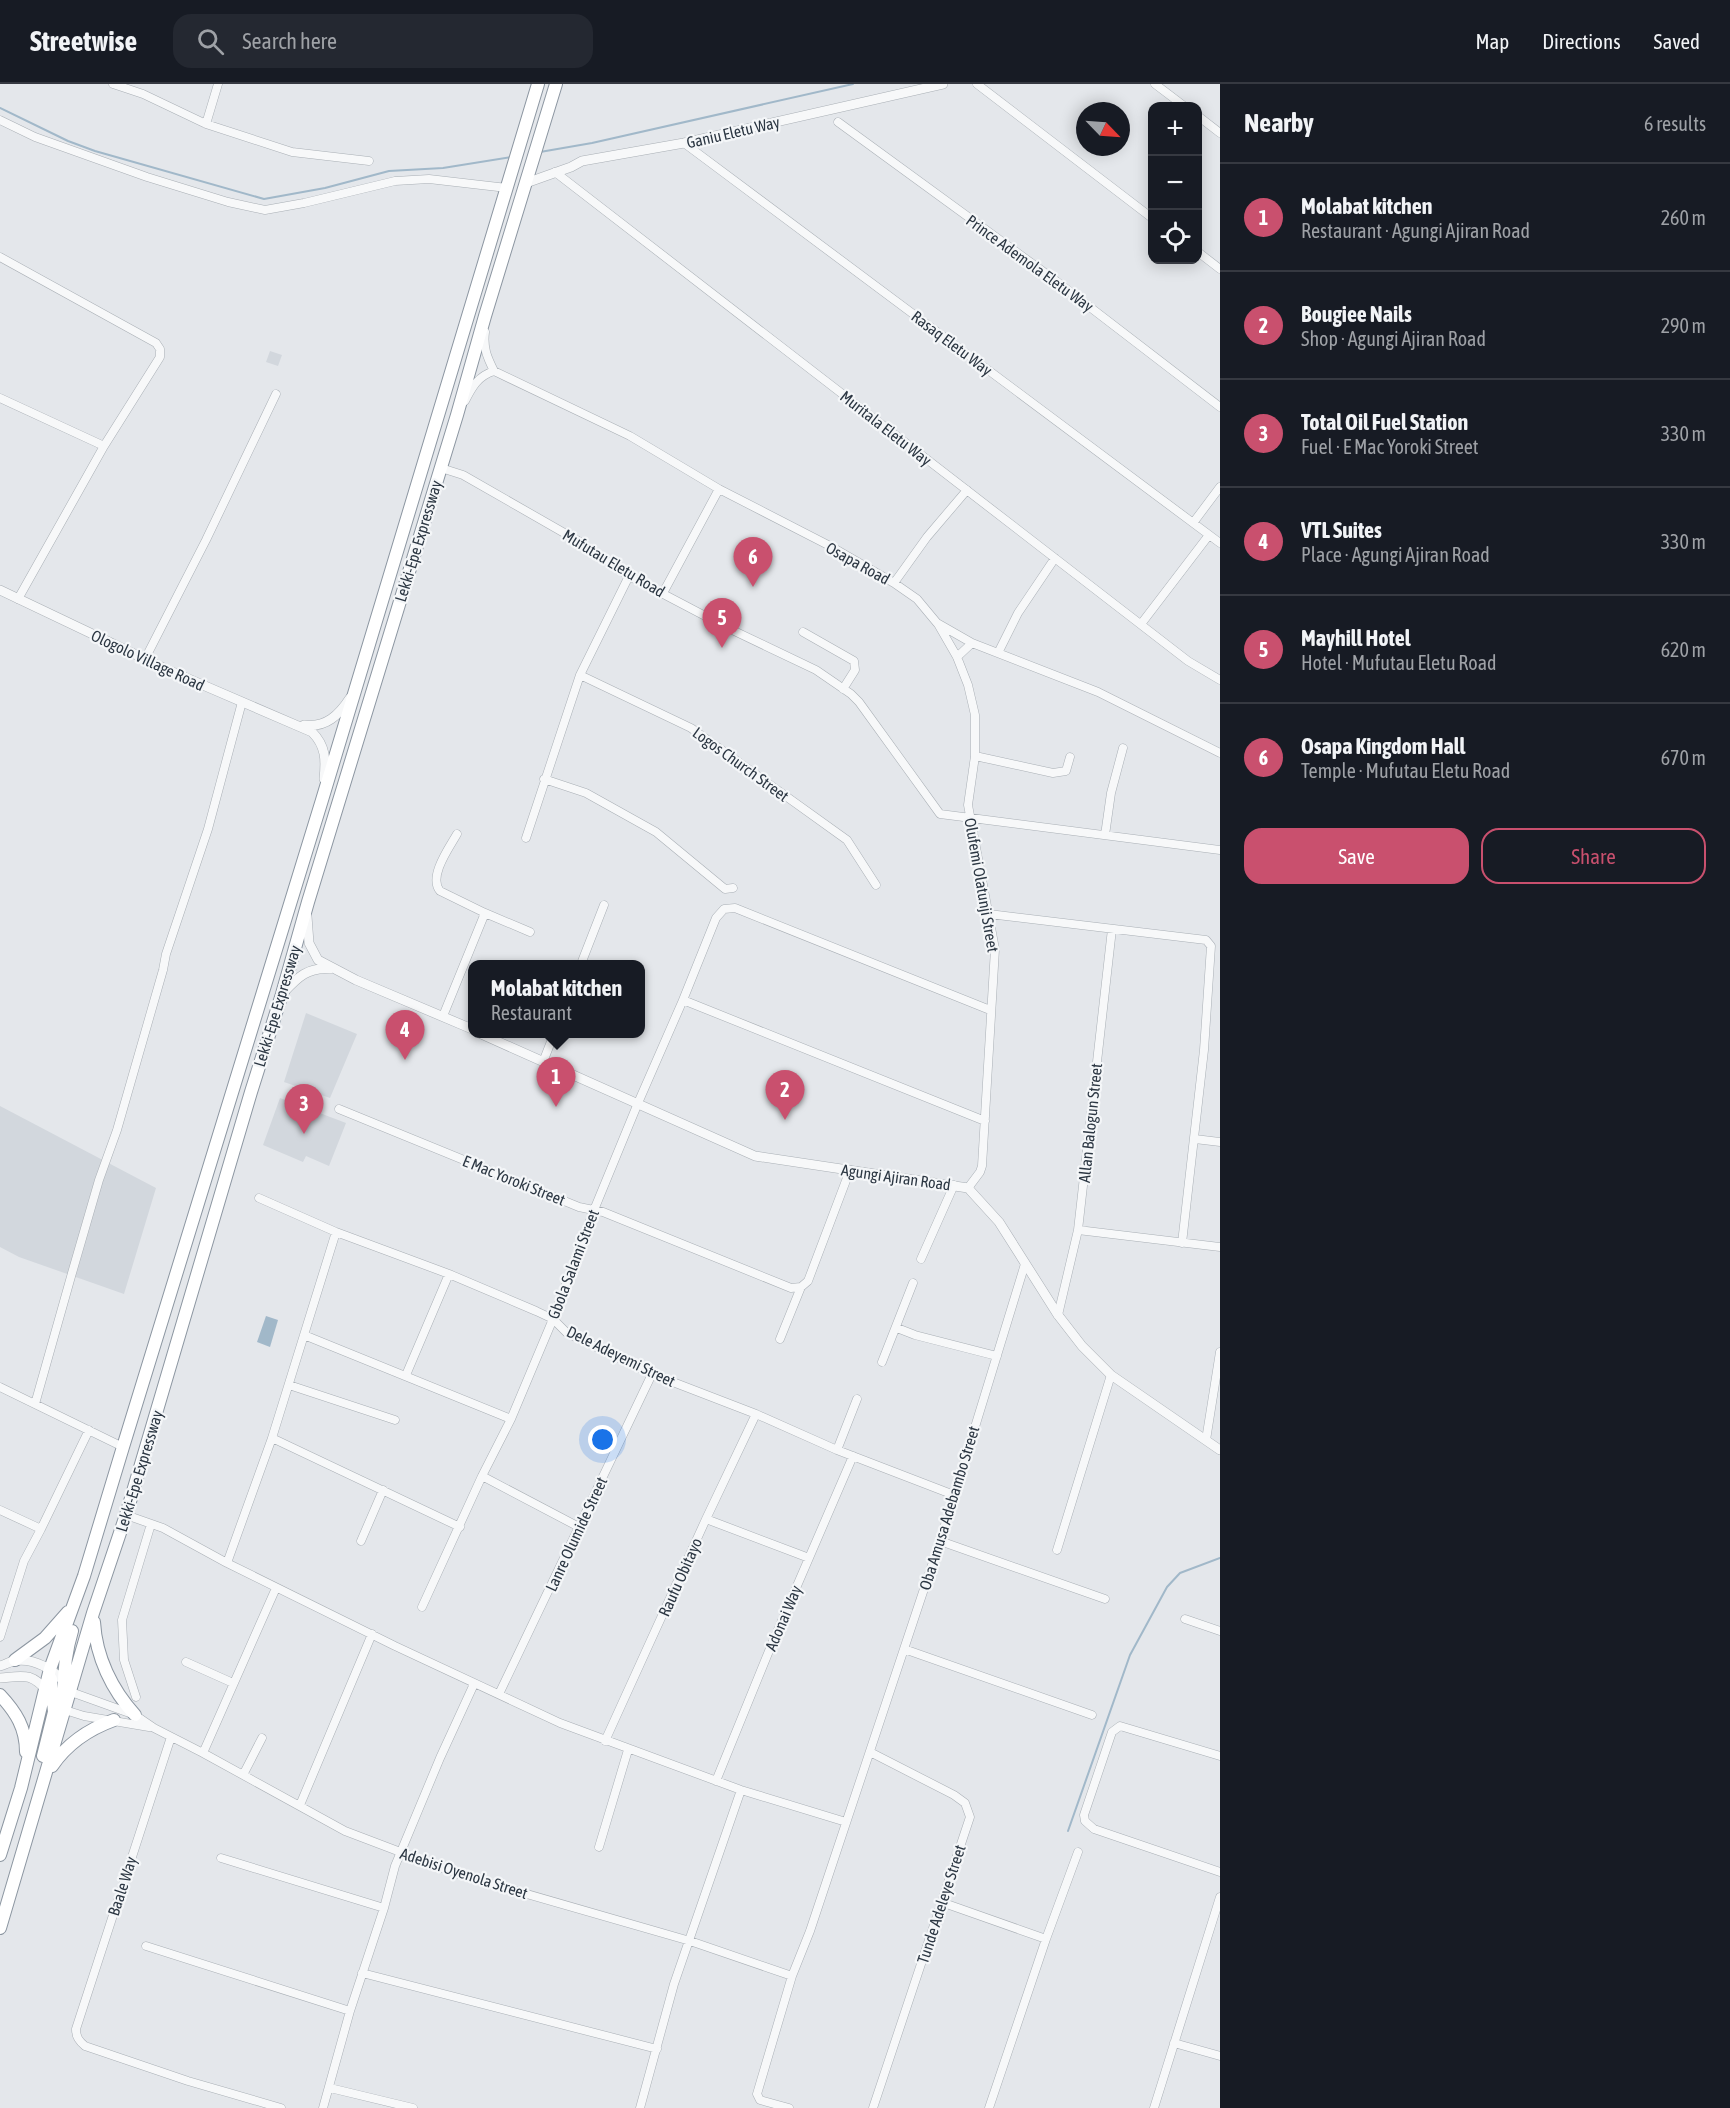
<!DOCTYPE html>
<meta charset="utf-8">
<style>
:root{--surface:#171b24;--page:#242831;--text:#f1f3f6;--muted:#9ea1a6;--line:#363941;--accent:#c9506e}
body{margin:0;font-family:"Asap Condensed",sans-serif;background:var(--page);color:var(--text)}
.controls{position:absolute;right:18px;top:18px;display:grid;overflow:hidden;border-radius:12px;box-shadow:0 3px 15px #0003}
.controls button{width:54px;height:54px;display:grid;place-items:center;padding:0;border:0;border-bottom:2px solid var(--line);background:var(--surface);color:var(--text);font:30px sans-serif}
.compass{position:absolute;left:1076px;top:18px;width:54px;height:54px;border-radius:50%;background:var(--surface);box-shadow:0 3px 15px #0003;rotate:115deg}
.you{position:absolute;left:603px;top:1356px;width:21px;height:21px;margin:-15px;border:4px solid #fff;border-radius:50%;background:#1a73e8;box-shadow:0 0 0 9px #1a73e833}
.badge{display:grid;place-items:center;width:39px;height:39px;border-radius:50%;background:var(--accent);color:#fff;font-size:20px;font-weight:700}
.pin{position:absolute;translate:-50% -50px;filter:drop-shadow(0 2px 3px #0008)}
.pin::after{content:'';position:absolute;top:32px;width:21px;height:18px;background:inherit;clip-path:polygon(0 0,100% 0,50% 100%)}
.popup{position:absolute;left:468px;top:876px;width:177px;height:78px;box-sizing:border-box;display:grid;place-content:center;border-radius:12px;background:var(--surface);filter:drop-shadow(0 2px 4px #0005);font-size:20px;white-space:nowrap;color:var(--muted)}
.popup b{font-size:22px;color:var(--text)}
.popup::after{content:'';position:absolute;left:50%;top:100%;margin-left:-12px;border:12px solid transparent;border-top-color:var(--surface)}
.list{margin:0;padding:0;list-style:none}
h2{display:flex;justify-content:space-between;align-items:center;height:78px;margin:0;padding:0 24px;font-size:26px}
h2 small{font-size:20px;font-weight:400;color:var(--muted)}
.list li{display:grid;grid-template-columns:39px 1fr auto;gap:18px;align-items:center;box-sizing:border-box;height:108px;padding:0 24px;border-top:2px solid var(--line)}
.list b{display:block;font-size:22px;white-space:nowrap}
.list p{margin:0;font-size:20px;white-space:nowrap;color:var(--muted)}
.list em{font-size:20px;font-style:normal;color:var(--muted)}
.actions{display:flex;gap:12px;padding:18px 24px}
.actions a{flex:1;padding:14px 0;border:2px solid var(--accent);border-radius:18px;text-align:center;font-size:21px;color:var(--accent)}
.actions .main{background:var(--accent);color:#fff}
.icon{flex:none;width:33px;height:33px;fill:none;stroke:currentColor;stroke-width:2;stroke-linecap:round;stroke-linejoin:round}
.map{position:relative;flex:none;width:1220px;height:2024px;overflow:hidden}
header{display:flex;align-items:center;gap:36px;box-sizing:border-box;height:84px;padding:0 30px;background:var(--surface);border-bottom:2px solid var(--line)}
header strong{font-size:28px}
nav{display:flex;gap:33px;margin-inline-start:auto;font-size:21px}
.search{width:420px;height:54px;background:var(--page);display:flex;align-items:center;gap:15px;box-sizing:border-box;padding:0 21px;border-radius:18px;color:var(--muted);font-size:22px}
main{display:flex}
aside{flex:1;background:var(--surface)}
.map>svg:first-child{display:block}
</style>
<header>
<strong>Streetwise</strong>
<div class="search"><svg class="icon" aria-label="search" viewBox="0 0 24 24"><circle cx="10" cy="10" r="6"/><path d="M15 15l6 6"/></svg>Search here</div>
<nav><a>Map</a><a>Directions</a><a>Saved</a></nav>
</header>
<main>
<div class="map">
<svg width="1220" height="2024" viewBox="0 0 1220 2024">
<rect width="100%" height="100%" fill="#e4e7eb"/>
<path fill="#d2d7dd" d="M270,267L282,271L278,282L266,278Z
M306,929L357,950L330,1014L284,998Z
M280,1014L346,1039L329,1082L306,1072L303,1078L263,1061Z
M0,1022L156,1104L124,1210L19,1173L0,1163Z"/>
<path fill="#a1b8c9" d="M266,1232L278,1236L270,1263L257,1258Z"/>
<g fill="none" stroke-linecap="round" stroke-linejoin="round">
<path stroke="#a1b8c9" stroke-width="2" d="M0,24L68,57L95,67L264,115L325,104L389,87L443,84L511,73
M540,68L592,59L853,0
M1068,1747L1130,1571L1167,1503L1180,1489L1220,1474"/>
<defs>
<path id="minor" d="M113,0L143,10L206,40L292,68L369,77
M977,0L1152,134
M1155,0L1184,22
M1198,32L1220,49
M0,36L35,53L147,93L228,118L265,126L304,119L395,97L429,95L507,104
M838,38L1056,197L1220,323
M206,40L218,0
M684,59L1220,459
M555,88L1188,577L1220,596
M1198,168L1220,185
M0,173L156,259L160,265V273L104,362L18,515
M485,248C483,264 487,273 494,287
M494,287L630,352L719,405L830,462L894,499L917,515L937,539L972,559L1098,608L1220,669
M0,314L104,362
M465,317C472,303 478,292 494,287
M441,384L463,391L580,458L629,492L728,544L816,586L851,610L859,618L940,730L1220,766
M1193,439L1220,403
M894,499L927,453L967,406
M663,509L719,405
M938,540L957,573L968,601L975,631V672L968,721L995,865L982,1082L980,1088L968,1104
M1141,540L1209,451
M803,548L854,577L855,586L843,605
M998,569L1018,529L1055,474
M957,573L972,559
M145,575L206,456L276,310
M580,591L691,644L847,756L876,801
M975,672L1053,689L1066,687L1070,673
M544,695L586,709L656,748L725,805L733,804
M457,750C449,764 428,793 440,807L485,829L530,848
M1105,751L1111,709L1123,664
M526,754L580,591L629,492
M989,830L1206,856L1211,862L1204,966L1182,1159
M581,880L604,821
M683,916L985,1037
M443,932L485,829
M543,978L554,950
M339,1025L579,1123L603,1128L791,1204L801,1203L808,1197L850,1086
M1195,1055L1220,1058
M259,1114L336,1148L449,1190L536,1227L553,1235L567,1249L652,1290L756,1330L837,1366L954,1411
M1078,1146L1220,1163
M921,1175L954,1101
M1058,1231L1078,1146L1112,845
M897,1244L915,1251L997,1272
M304,1251L511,1335
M780,1255L801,1203
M882,1278L913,1199
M406,1291L449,1190
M289,1301L395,1336
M0,1303L123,1363
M35,1320L72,1189L99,1096L117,1046L163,886L166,870L208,745L242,618
M272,1354L460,1443
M1206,1356L1220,1268
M837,1366L857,1315
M482,1392L579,1443
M0,1426L41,1445
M126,1431L163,1444L227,1479L395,1562L560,1639L741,1706L846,1738
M706,1435L809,1474
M361,1457L383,1406
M940,1457L1105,1515
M1057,1466L1111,1291
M227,1479L272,1354L336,1148
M422,1523L482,1392L511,1335L553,1235L594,1126L638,1019L683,916L716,834L724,825L735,824L990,926
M1185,1535L1220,1547
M0,1553L24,1477L41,1445L89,1346
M904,1565L1092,1631
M186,1578L233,1599
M71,1608L135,1631L154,1644L203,1669L345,1747L461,1791L690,1857L792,1892
M499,1610L652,1290
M136,1613L124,1576L122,1536L151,1440
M65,1626L84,1632L149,1643
M171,1653L76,1945C76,1953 79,1957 85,1962L188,1997L281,2024
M605,1657L706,1435L756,1330
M870,1668L954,1711L965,1719L970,1733L873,2024
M203,1669L276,1504
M1220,1672L1120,1642L1112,1648L1084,1731L1085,1737L1094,1745L1220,1788
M243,1691L262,1654
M716,1697L771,1562L853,1372
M300,1721L372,1550
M599,1763L628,1666
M221,1774L384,1824
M941,1818L1046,1855
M146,1862L350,1927
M362,1889L657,1965
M1174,1959L1220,1972
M330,2004L413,2024
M323,2024L350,1927L384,1824L395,1782L440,1674L474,1600
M640,2024L674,1900L741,1706
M789,2024L760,2016L757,2010L792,1892L810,1847L940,1457L1025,1180
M989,2024L1046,1855L1078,1768
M1154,2024L1220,1813"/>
<path id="tertiary" d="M526,99L571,83L582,77L684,59L943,0
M0,506L168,586L312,648C326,662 326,676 324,695
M304,641C326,644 339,631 350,614
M307,832L309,859L318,876L356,896L472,945
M284,908C298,893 308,883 330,885
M481,950L755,1072L968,1104L999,1138L1058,1231L1082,1262L1111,1291L1220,1366
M0,1582C4,1581 9,1578 14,1577C33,1573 56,1586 66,1601
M0,1594C24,1592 31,1588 48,1608"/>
<path id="trunk" d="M94,1538C96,1573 112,1606 135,1631
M15,1576L45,1554L68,1528
M0,1611C16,1628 26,1644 26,1668
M64,1618C63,1594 65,1570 72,1547
M43,1672L54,1628L51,1595
M52,1682C67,1660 89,1645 114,1636
M0,1771L21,1704L50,1585L84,1492L123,1363L322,716L538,0
M0,1844L93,1529L126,1431L251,1008L282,910L308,818L457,331L485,232L556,0"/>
</defs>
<use href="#minor" stroke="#a9afb5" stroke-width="9"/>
<use href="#tertiary" stroke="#a9afb5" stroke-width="10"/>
<use href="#trunk" stroke="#8c96a1" stroke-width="14"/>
<use href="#minor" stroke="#f7f8f9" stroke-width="8"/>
<use href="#tertiary" stroke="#f7f8f9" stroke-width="9"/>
<use href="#trunk" stroke="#fff" stroke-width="12"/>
</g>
<g text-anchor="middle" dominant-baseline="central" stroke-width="4.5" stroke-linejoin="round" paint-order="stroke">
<g font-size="16" fill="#2c3743" stroke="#f4f6f8">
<text transform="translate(733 48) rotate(-13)">Ganiu Eletu Way</text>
<text transform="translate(1030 179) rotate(36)">Prince Ademola Eletu Way</text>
<text transform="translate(952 259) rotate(37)">Rasaq Eletu Way</text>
<text transform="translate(886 344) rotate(38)">Muritala Eletu Way</text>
<text transform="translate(418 457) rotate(-73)">Lekki-Epe Expressway</text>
<text transform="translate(614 479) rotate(31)">Mufutau Eletu Road</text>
<text transform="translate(858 479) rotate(29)">Osapa Road</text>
<text transform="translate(148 576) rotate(25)">Ologolo Village Road</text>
<text transform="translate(741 680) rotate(36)">Logos Church Street</text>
<text transform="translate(982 801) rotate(80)">Olufemi Olatunji Street</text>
<text transform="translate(277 922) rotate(-73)">Lekki-Epe Expressway</text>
<text transform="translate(1090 1039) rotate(-84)">Allan Balogun Street</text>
<text transform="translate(896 1093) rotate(8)">Agungi Ajiran Road</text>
<text transform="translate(514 1096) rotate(22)">E Mac Yoroki Street</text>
<text transform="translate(573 1180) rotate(-69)">Gbola Salami Street</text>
<text transform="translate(621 1272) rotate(26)">Dele Adeyemi Street</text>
<text transform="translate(139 1387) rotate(-73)">Lekki-Epe Expressway</text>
<text transform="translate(949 1424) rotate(-73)">Oba Amusa Adebambo Street</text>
<text transform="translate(576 1450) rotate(-65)">Lanre Olumide Street</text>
<text transform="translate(680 1493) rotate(-66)">Raufu Obitayo</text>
<text transform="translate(783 1534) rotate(-67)">Adonai Way</text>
<text transform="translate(464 1789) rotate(18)">Adebisi Oyenola Street</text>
<text transform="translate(122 1802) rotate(-72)">Baale Way</text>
<text transform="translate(941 1820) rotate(-72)">Tunde Adeleye Street</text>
</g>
</g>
</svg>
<div class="controls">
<button>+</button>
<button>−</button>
<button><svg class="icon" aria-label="locate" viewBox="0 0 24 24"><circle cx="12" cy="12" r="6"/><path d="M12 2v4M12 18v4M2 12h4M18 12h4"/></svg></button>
</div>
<svg class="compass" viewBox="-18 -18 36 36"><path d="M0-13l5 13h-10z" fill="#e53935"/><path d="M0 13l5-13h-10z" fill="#9ea1a6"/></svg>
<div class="you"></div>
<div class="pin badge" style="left:556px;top:1023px">1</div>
<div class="popup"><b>Molabat kitchen</b>Restaurant</div>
<div class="pin badge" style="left:785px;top:1036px">2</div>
<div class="pin badge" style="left:304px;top:1050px">3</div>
<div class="pin badge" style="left:405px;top:976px">4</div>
<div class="pin badge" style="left:722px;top:564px">5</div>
<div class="pin badge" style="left:753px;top:503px">6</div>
</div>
<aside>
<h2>Nearby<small>6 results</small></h2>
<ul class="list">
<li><span class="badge">1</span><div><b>Molabat kitchen</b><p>Restaurant · Agungi Ajiran Road</p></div><em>260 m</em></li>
<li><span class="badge">2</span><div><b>Bougiee Nails</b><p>Shop · Agungi Ajiran Road</p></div><em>290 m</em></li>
<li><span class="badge">3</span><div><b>Total Oil Fuel Station</b><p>Fuel · E Mac Yoroki Street</p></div><em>330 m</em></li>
<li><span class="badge">4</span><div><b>VTL Suites</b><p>Place · Agungi Ajiran Road</p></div><em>330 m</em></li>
<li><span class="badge">5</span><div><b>Mayhill Hotel</b><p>Hotel · Mufutau Eletu Road</p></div><em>620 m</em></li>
<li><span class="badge">6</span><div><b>Osapa Kingdom Hall</b><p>Temple · Mufutau Eletu Road</p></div><em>670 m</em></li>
</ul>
<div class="actions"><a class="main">Save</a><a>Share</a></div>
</aside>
</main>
